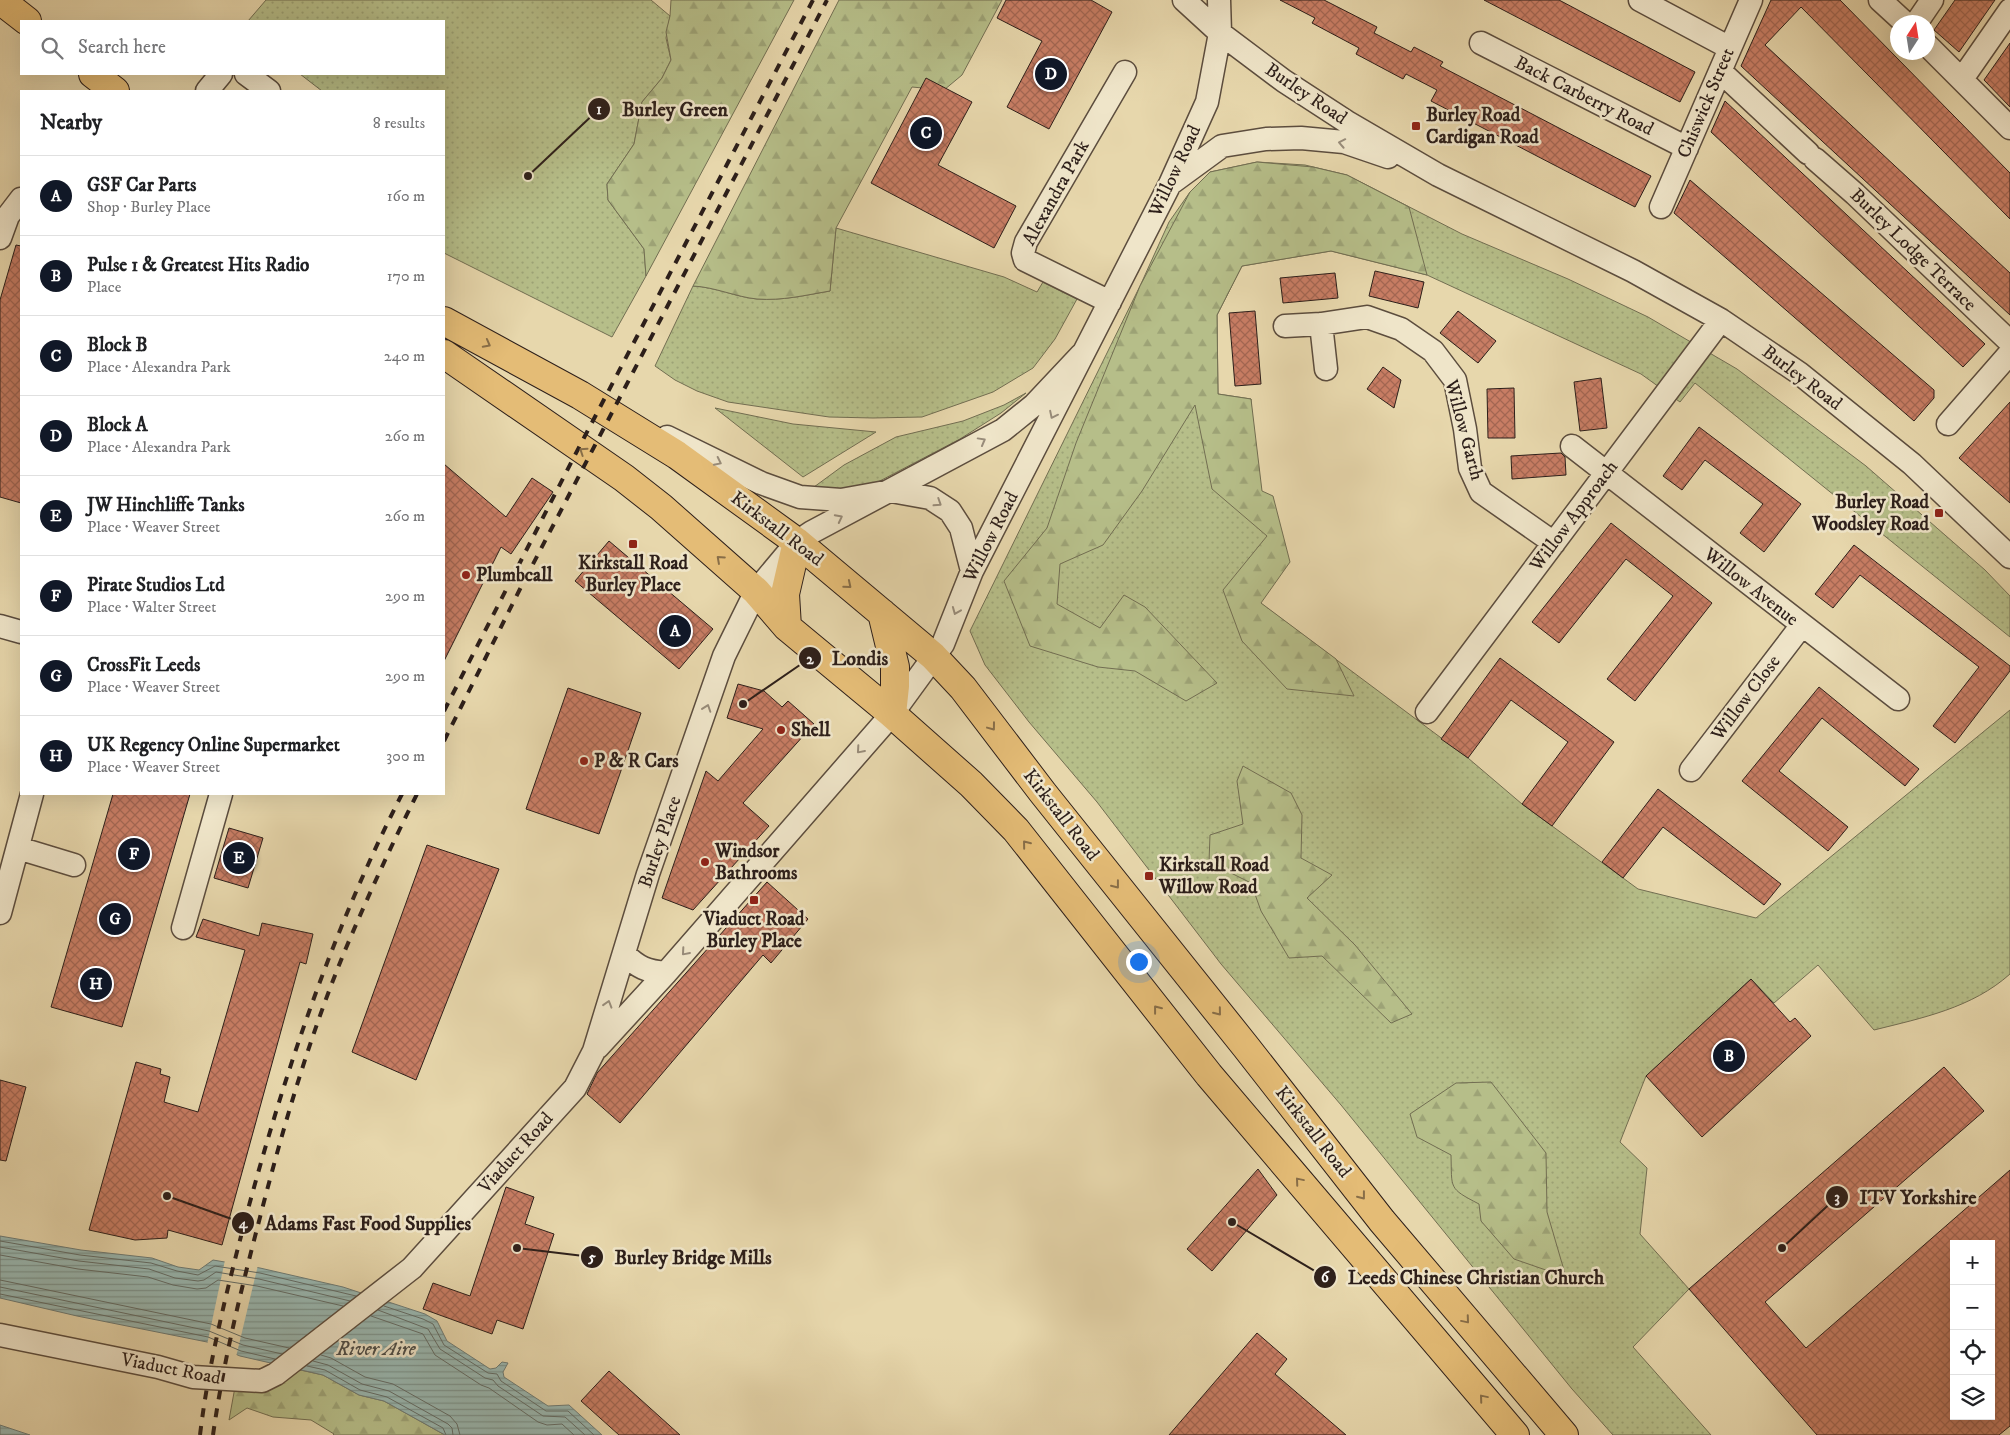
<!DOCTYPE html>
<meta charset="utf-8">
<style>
:root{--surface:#fff;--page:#f2f2f2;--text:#202124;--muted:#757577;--line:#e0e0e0;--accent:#111827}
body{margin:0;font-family:"IM FELL DW Pica",serif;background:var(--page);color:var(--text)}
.controls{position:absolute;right:15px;bottom:15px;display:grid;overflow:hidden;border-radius:0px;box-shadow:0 5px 20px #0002}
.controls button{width:45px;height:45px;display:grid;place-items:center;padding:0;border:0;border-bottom:1px solid var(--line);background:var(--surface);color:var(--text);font:25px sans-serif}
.compass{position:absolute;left:1890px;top:15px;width:45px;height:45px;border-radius:50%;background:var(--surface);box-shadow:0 5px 20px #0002;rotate:12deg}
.you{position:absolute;left:1138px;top:961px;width:18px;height:18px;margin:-12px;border:4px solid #fff;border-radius:50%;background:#1a73e8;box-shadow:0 0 0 8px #1a73e833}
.badge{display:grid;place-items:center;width:32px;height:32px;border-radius:50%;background:var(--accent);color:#fff;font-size:16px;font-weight:700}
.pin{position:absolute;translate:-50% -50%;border:2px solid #fff;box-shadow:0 1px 5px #0006}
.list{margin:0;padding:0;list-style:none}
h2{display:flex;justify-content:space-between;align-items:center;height:65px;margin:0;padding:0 20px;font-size:21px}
h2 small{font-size:16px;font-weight:400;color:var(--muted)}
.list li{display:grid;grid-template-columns:32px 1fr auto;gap:15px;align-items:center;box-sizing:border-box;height:80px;padding:0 20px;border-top:1px solid var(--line)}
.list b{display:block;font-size:19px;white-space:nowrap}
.list p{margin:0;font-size:16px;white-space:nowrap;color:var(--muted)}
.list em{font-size:16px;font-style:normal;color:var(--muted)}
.icon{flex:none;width:28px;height:28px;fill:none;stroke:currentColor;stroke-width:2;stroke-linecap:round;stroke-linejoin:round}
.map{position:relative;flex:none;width:2010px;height:1435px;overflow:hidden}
.search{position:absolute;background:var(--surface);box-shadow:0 5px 20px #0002;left:20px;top:20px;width:425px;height:55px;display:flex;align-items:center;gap:12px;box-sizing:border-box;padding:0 18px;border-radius:0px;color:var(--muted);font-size:19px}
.panel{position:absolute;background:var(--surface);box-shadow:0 5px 20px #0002;left:20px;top:90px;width:425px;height:705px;border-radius:0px}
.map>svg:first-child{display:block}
</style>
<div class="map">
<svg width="2010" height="1435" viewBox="0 0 2010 1435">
<defs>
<pattern id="grass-dots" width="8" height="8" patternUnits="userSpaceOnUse" patternTransform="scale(1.25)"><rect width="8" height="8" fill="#b6be89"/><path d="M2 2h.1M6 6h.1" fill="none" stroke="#9da376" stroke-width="1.8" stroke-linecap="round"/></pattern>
<pattern id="forest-firs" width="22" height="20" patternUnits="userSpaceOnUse" patternTransform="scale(1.25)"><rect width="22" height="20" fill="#b6be89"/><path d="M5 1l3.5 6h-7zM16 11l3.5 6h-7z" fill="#9da376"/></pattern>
<pattern id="water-rules" width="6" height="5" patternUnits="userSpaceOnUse" patternTransform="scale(1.25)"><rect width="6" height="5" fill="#99b8b2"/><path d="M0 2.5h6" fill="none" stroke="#7d9590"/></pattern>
<pattern id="building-cross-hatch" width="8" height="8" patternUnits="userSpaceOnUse" patternTransform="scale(1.25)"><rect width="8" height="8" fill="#c87d64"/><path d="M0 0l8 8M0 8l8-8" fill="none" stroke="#a36652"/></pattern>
</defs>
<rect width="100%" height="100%" fill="#e7d7ac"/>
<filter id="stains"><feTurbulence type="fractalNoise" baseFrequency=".004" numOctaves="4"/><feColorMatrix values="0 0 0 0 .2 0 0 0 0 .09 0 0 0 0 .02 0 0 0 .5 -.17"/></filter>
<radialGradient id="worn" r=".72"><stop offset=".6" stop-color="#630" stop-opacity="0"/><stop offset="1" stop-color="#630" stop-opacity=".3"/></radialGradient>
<path fill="url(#grass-dots)" stroke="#726e52" d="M266,0H651L670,16L666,38L671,60L662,78L642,102L634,144L607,184L608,200L644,249L646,276L612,337L444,253V91H322L300,74H444V21H248Z
M1257,162L1305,165L1347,175L1462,234L1568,279L1648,317L1737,369L1866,466L1985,570L2010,596V637L1695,383L1680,402L1641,374L1427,275L1331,251L1242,266L1217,315L1218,394L1251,399L1257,517L1273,545L1255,599L1468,758L1522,804L1638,889L1756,918L2010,710V974C1972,1008 1922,1018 1874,1030L1818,965L1774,1003L1751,979L1646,1076L1620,1142L1647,1168L1640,1234L1689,1289L1633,1347L1711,1435H1613L1572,1389L1341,1105L1221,964L1097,802L1029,722L985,665L970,631L1140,286L1169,222L1190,192L1210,172Z
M836,228L1004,277L1037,292L1043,282L1077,299L1055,339L1033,368L993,392L922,417L873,418L829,417L728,402L697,391L675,380L655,366L693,286C715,287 736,297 757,299C782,301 806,295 830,291Z
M1026,393L1001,413L960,439L876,483L828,491L814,487L844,465L896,437L963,421L1004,405Z
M715,408L793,424L876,432L803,477Z"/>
<path fill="url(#forest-firs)" stroke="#726e52" d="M671,0H794L646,276L644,249L608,200L607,184L634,144L642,102L662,78L671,60L666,32L670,16Z
M839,0H1002L962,75L944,90L912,87L836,228L830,291C806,295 782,301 757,299C736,297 715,287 693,286Z
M1257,162L1313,167L1347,175L1409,207L1427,275L1331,251L1242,266L1217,315L1218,394L1251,399L1262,491L1273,496L1290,562L1261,603L1336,659L1354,696L1287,689L1242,641L1223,590L1267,536L1212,489L1195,405L1142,491L1103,545L1060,564L1057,604L1100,628L1124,595L1145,607L1217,683L1186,701L1135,671L1098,667L1030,646L1004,581L1047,528L1076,443L1140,286L1190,192L1210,172Z
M1243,766L1291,793L1302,815L1301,858L1332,875L1307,898L1355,945L1412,1014L1391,1023L1322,956L1289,958L1261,911L1251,883L1209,862L1210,835L1243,824L1237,781Z
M1491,1082L1546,1153L1547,1212L1566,1277L1514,1259L1481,1221L1479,1204C1448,1188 1452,1189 1451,1155L1417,1137L1410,1114L1456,1083Z
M273,1364L323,1375L359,1395L384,1401L445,1435H333L334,1434L311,1420L273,1417L247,1408L229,1420L235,1387Z"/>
<path fill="url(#water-rules)" stroke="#6e7b75" d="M0,1236L81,1250L152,1258L178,1267L199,1270L213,1260L260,1268L343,1287L425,1314L437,1321L447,1341L490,1369L496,1368L502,1362L508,1363L503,1372L504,1377L548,1406L569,1405L602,1435H445L384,1401L359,1395L323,1375L240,1356L207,1342L77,1316L0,1298Z
M0,1425L30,1435H0Z"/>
<path fill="#e7d7ac" d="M225,1260L258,1265L236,1357L207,1345Z"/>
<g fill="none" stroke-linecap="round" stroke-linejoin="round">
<path stroke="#636c66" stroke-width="1" d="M0,1241L80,1255L151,1263L177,1271L198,1275L215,1266L260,1273L356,1296
M0,1247L79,1261L149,1269L175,1278L198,1281L204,1280L216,1272L259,1279L350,1301
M0,1255L78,1269L148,1277L173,1285L197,1289L206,1288L218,1280L257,1286L343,1306
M0,1280L211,1324L245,1338L289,1348
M0,1287L209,1331L243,1345L282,1354
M0,1294L208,1337L241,1351L275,1359
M384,1306L423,1319L433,1324L444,1345L488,1373L497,1374L501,1381L546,1411H568L594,1435
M378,1310L428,1329L440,1349L485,1378L493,1380L498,1386L543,1416L565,1417L585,1435
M371,1316L423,1334L435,1355L481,1385L489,1388L538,1422L547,1425L562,1424L574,1435
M321,1355L331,1358L365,1377L393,1384L450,1416L457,1424L460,1435
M313,1361L328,1365L362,1384L389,1391L448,1424L452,1428L453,1435
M307,1366L325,1370L360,1390L387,1397L443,1428L446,1435"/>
</g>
<path fill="url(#building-cross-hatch)" stroke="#2d1f1a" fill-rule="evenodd" d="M1006,0H1091L1112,12L1049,129L1007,107L1042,41L997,18Z
M1280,0H1324L1377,27L1374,33L1411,52L1414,47L1443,62L1440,66L1651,176L1635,207L1431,101L1437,90L1406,74L1403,79L1356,54L1359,48L1312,23L1315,18Z
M1484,0H1559L1695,72L1680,102Z
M1771,0H1840L2010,173V219L1801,7L1765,45L2010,273V315L1741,66Z
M1955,0H1995L1959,52L1934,30Z
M2010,43V107L1984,80Z
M926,78L972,102L938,165L1016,206L994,248L871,183Z
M1725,101L1985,344L1963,367L1711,132Z
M1690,180L1934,390V398L1914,421L1674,213Z
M16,245L21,246V503L0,497V300Z
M1375,271L1424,282L1418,308L1369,296Z
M1335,273L1338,298L1283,303L1280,278Z
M1255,311L1261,384L1235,386L1229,313Z
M1458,311L1496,341L1478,363L1440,333Z
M1383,367L1401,380L1394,408L1367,389Z
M1601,378L1607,428L1580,431L1574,382Z
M1514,388L1515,438H1488L1487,389Z
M2010,402V503L1959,458Z
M1699,427L1801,504L1764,552L1740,533L1763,504L1705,460L1682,490L1663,476Z
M1561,453L1565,457L1566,475L1512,479L1511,456Z
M444,464L506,517L532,478L553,492L511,554L501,547L444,661Z
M1611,523L1712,603L1635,701L1607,679L1673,596L1626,559L1559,643L1532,622Z
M609,541L713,629L679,669L575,581Z
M1854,545L2010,666V671L1955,743L1933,726L1979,667L1860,575L1833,608L1815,594Z
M1500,658L1614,742L1552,826L1522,804L1568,742L1511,700L1468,758L1441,739Z
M738,684L764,691L782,707L788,701L814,724L743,803L769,826L693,910L662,898L706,771L718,781L763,729L727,718Z
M1819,687L1919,769L1905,786L1822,718L1779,771L1848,827L1828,851L1742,781Z
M568,688L641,713L599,834L526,809Z
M1658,789L1781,884L1764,905L1663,827L1623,878L1602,862Z
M113,794H190L122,1027L51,1007Z
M229,828L263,838L248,888L214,878Z
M427,845L499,869L416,1080L352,1052Z
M767,882L808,919L771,963L763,955L620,1123L587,1094L597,1073Z
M203,919L259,936L262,923L313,934L306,964L300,962L222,1245L168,1230L167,1238L135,1240L89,1230L136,1062L161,1069L160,1074L170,1077L164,1102L198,1112L245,950L196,937Z
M1751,979L1790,1022L1795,1018L1811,1036L1702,1137L1646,1076Z
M1944,1067L1984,1111L1765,1302L1806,1348L2010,1170V1426L1999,1435H1817L1689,1289ZM1954,1244H1991V1416H1954Z
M0,1080L26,1087L6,1161L0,1160Z
M1258,1169L1277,1195L1212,1271L1187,1249Z
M506,1187L534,1197L525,1224L554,1234L523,1329L497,1320L492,1334L423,1309L433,1283L470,1296Z
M1257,1333L1287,1359L1275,1374L1346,1435H1169Z
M609,1371L680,1435H619L581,1401Z"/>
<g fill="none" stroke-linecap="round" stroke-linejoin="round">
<defs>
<path id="minor" d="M1184,0L1220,33L1284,81L1347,122L1438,175L1633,271L1721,320L1799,373L1912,464L2010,557
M1640,0L1730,48
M1880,0L1904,22
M1917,22L1932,0
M1481,43L1687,148
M1928,46L2010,128
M1720,71L1808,153
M246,74L269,91
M1962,79L2010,10
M207,91L221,74
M1815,159L1855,194L2010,342
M1170,184L1222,146L1266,139L1301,138L1344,142L1388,157
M1661,207L1751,0
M0,238L8,216L21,199
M1110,302L1025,260L1023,253L1026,242L1125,72
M1321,324L1326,369
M1285,326L1321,324L1367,317L1401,329L1433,351L1455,380L1465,429L1470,468L1481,492L1554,543
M1948,424L2010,353
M667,437L761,483L800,497L841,500L891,491L930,498L950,511L961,528L972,571
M1572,446L1898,699
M0,626L21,632
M1427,712L1721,320
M1691,770L1802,625
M18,848L74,865
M0,913L32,794
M183,928L221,794
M624,954C639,968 646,971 666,973
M598,1047L666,973L892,714L943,644L972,571L1170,184L1207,102L1220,33L1219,0
M0,1335L158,1367L193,1377L262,1381L276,1374L412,1268L575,1088L594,1051L648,874L724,656L756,591L797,542L812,532L1003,430L1034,405L1081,355"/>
<path id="major" d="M0,0L27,21
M93,74L115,91
M444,321L580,395L677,455L797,542L933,656L963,688L1043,793L1246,1047L1382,1221L1564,1435
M444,354L624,478L661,507L756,591L787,627L892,714L971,784L1016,830L1209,1075L1515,1435
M882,613L895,667V686L892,714
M787,627L785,594L797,542"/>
</defs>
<use href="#minor" stroke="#5c4d3e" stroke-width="25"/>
<use href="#major" stroke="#2d1f1a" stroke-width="30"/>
<use href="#minor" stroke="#efe5c9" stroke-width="22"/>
<use href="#major" stroke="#e4bc76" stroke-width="28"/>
<path stroke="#2d1f1a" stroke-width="4" stroke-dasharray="9 9" stroke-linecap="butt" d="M444,711L575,455L813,0
M444,741L520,589L827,0
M200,1435C209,1360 228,1286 247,1213C286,1068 334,927 402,794
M213,1435C223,1364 240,1294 258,1225C282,1131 309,1037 346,948C368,896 392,844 417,794"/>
</g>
<defs><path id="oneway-chevron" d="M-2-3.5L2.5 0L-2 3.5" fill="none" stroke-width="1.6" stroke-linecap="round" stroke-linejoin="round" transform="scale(1.25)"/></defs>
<g stroke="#988c7a">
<use href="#oneway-chevron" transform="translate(1342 143) rotate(-169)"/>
<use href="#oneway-chevron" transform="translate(1053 415) rotate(116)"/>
<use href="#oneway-chevron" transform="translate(982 441) rotate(-29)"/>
<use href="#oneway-chevron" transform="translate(718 462) rotate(26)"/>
<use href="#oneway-chevron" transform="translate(938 503) rotate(33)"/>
<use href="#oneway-chevron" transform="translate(839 518) rotate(-27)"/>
<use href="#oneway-chevron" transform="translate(956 611) rotate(112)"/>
<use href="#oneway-chevron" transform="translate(707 708) rotate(-71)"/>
<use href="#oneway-chevron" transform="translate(860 750) rotate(131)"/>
<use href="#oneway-chevron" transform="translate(685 952) rotate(131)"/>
<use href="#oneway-chevron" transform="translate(608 1004) rotate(-73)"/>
</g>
<g stroke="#886e48">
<use href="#oneway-chevron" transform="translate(487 344) rotate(28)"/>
<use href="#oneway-chevron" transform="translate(583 451) rotate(-146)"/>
<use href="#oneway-chevron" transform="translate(720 559) rotate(-138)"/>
<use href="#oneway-chevron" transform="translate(848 585) rotate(40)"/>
<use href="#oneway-chevron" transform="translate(992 727) rotate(53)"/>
<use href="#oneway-chevron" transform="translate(1026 844) rotate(-129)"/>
<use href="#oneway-chevron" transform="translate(1116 885) rotate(52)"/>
<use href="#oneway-chevron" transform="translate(1157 1009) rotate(-128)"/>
<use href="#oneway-chevron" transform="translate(1218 1012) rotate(51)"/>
<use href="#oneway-chevron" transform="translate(1299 1181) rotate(-130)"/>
<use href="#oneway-chevron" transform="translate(1362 1196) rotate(52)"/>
<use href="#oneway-chevron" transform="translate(1466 1320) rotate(50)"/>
<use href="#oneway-chevron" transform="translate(1483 1398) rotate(-130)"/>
</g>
<g fill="#8f2418" stroke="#efe5c9" stroke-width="2">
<rect x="1411" y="121" width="10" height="10" rx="2.5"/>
<rect x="1934" y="508" width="10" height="10" rx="2.5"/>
<rect x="628" y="539" width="10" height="10" rx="2.5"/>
<circle cx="466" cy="575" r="5"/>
<circle cx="781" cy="730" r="5"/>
<circle cx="584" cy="761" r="5"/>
<circle cx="705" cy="862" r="5"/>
<rect x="1144" y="871" width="10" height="10" rx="2.5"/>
<rect x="749" y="895" width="10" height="10" rx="2.5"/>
</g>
<g text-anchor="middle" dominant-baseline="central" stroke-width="5" stroke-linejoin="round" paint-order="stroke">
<g font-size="19" fill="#2d1f1a" stroke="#efe5c9">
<text transform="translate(1306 94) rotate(34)">Burley Road</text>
<text transform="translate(1584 96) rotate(27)">Back Carberry Road</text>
<text transform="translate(1706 103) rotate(-67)">Chiswick Street</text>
<text transform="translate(1175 171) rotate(-65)">Willow Road</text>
<text transform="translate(1056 193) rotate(-61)">Alexandra Park</text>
<text transform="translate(1913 250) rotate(44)">Burley Lodge Terrace</text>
<text transform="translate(1802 378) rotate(37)">Burley Road</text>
<text transform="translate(1464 430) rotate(75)">Willow Garth</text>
<text transform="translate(1574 516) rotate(-53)">Willow Approach</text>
<text transform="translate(777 529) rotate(37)">Kirkstall Road</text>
<text transform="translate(991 537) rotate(-63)">Willow Road</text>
<text transform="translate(1751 587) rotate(38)">Willow Avenue</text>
<text transform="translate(1746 698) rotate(-53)">Willow Close</text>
<text transform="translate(1061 815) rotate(52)">Kirkstall Road</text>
<text transform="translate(660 842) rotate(-71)">Burley Place</text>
<text transform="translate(1313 1132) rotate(52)">Kirkstall Road</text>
<text transform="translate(516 1153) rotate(-48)">Viaduct Road</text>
<text transform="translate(171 1369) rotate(11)">Viaduct Road</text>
</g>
<g font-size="19" font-weight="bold" fill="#2d1f1a" stroke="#efe5c9" text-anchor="start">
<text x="1426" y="115">Burley Road<tspan x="1426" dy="22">Cardigan Road</tspan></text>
<text x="1929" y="502" text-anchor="end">Burley Road<tspan x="1929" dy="22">Woodsley Road</tspan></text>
<text x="633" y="563" text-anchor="middle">Kirkstall Road<tspan x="633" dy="22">Burley Place</tspan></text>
<text x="476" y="575">Plumbcall</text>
<text x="791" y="730">Shell</text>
<text x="594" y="761">P &amp; R Cars</text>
<text x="715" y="851">Windsor<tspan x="715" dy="22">Bathrooms</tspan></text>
<text x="1159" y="865">Kirkstall Road<tspan x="1159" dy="22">Willow Road</tspan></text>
<text x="754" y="919" text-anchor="middle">Viaduct Road<tspan x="754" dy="22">Burley Place</tspan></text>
</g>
<g font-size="20" font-style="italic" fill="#4d4d48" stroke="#efe5c9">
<text x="376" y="1349">River Aire</text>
</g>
</g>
<path fill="none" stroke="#2d1f1a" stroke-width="2" d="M528 176L599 109M743 704L810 658M1782 1248L1837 1197M167 1196L243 1223M517 1248L592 1257M1232 1222L1325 1277"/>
<g fill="#2d1f1a" stroke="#efe5c9" stroke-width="2">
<circle cx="528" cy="176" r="5"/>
<circle cx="743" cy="704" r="5"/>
<circle cx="1782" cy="1248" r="5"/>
<circle cx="167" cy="1196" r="5"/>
<circle cx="517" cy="1248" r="5"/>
<circle cx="1232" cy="1222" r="5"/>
<circle cx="599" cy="109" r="12"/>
<circle cx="810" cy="658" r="12"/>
<circle cx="1837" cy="1197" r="12"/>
<circle cx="243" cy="1223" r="12"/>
<circle cx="592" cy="1257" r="12"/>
<circle cx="1325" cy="1277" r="12"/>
</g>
<g font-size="15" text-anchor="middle" font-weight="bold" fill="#fff">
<text x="599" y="114">1</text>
<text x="810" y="664">2</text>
<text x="1837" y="1202">3</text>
<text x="243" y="1228">4</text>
<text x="592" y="1262">5</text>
<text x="1325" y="1282">6</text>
</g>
<g font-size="20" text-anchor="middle" font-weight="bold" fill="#2d1f1a" stroke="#efe5c9" stroke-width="5" stroke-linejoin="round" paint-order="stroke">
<text x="675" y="116">Burley Green</text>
<text x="860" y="665">Londis</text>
<text x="1918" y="1204">ITV Yorkshire</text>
<text x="368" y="1230">Adams Fast Food Supplies</text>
<text x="693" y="1264">Burley Bridge Mills</text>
<text x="1476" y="1284">Leeds Chinese Christian Church</text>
</g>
<rect width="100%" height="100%" filter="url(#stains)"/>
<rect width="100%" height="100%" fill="url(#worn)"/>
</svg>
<div class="controls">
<button>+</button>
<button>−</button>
<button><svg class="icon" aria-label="locate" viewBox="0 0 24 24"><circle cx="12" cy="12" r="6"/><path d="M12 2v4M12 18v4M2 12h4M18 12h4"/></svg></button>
<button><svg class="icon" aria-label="layers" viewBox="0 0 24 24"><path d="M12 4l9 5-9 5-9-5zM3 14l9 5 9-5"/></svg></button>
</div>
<svg class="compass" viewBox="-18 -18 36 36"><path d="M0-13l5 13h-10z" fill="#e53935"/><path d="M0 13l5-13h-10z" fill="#757577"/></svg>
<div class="you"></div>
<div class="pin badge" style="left:675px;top:631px">A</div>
<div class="pin badge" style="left:1729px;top:1056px">B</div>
<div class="pin badge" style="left:926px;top:133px">C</div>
<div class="pin badge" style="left:1051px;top:74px">D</div>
<div class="pin badge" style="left:239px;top:858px">E</div>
<div class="pin badge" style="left:134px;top:854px">F</div>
<div class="pin badge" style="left:115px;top:919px">G</div>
<div class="pin badge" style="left:96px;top:984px">H</div>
<div class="search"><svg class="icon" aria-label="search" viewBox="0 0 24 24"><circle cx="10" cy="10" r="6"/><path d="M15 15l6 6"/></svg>Search here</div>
<section class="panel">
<h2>Nearby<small>8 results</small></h2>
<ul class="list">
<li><span class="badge">A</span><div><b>GSF Car Parts</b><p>Shop · Burley Place</p></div><em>160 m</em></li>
<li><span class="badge">B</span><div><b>Pulse 1 &amp; Greatest Hits Radio</b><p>Place</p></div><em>170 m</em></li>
<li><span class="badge">C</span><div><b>Block B</b><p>Place · Alexandra Park</p></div><em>240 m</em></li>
<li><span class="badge">D</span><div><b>Block A</b><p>Place · Alexandra Park</p></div><em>260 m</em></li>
<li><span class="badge">E</span><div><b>JW Hinchliffe Tanks</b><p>Place · Weaver Street</p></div><em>260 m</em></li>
<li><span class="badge">F</span><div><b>Pirate Studios Ltd</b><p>Place · Walter Street</p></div><em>290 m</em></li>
<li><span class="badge">G</span><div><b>CrossFit Leeds</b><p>Place · Weaver Street</p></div><em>290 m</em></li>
<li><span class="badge">H</span><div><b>UK Regency Online Supermarket</b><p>Place · Weaver Street</p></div><em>300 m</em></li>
</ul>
</section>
</div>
